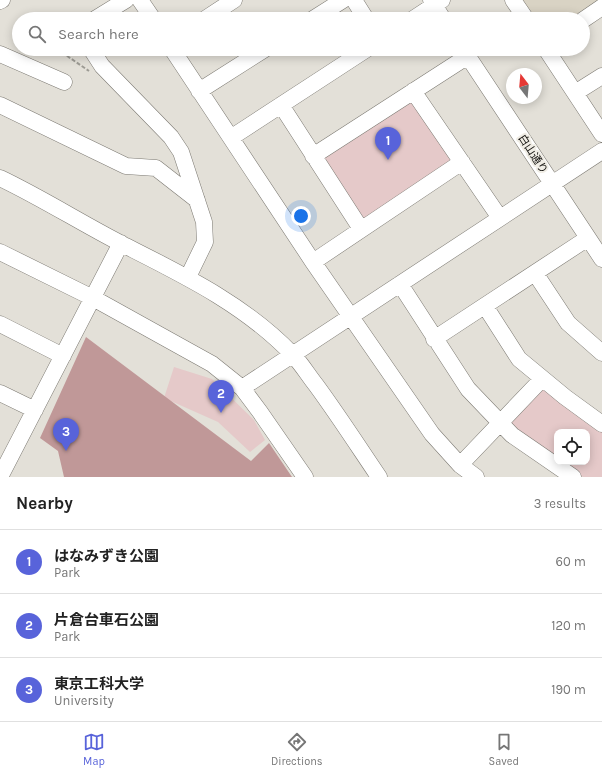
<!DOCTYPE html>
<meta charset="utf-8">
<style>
:root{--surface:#fff;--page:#f2f2f2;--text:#222;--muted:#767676;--line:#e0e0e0;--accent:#5863da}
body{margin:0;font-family:Karla,"Noto Sans JP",sans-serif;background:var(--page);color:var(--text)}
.controls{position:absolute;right:12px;bottom:12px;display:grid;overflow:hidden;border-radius:8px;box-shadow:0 2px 10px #0003}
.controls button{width:36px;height:36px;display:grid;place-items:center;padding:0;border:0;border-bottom:1px solid var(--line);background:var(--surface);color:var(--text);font:20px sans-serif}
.compass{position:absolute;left:506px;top:68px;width:36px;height:36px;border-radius:50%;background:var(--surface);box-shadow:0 2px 10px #0003;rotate:344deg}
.you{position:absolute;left:301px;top:216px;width:14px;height:14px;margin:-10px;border:3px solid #fff;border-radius:50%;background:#1a73e8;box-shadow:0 0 0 6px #1a73e833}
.badge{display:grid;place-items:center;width:26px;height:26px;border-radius:50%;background:var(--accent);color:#fff;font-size:13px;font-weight:700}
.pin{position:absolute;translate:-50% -33px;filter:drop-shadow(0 1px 2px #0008)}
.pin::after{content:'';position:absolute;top:21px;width:14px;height:12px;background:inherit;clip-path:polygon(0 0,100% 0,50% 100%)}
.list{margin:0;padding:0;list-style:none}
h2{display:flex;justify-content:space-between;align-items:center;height:52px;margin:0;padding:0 16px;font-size:17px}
h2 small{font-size:13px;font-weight:400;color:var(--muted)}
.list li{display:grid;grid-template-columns:26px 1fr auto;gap:12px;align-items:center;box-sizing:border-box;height:64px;padding:0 16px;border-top:1px solid var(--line)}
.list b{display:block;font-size:15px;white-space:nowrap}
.list p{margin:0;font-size:13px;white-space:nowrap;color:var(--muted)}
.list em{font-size:13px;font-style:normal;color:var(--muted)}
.icon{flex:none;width:22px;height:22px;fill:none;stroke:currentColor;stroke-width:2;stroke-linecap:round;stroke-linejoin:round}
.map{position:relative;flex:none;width:602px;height:477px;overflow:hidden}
.search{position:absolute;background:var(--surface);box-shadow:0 2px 10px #0003;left:12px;right:12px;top:12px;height:44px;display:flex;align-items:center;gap:10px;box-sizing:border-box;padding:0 14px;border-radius:22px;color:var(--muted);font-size:15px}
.sheet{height:244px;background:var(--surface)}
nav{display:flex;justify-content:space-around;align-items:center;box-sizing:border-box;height:56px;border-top:1px solid var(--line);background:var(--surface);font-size:11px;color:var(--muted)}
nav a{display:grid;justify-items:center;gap:2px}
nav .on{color:var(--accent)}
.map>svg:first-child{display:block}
</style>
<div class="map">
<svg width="602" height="477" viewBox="0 0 602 477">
<rect width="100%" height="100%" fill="#e3e0d8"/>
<path fill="#d9d3c4" d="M520,0H600L571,19H532Z"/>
<path fill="#e5c9c9" d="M411,99L455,162L363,223L321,158Z
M174,367L212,379L254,420L265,440L250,452L218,422L164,398Z
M544,385L602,429V477H583L559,462H587V432H557V460L508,424Z"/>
<path fill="#c09898" d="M86,337L251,461L269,443L292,477H64L58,451L40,438Z"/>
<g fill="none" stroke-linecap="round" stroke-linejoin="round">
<defs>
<path id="minor" d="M140,0L153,19
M354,0L366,19
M431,0L443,19
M513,0L526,19
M0,1L2,0
M95,19L126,0
M205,19L234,0
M313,19L343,0
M413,19L442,0
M583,20L602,7
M91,49L102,66L171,137L181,152L204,222L205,242L188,277
M172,49L313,262L432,434L460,465L476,477
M463,49L602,259
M546,49L602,134
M0,54L64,82
M199,91L265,49
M413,91L500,218
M575,93L602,76
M0,105L126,166L156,168L197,200
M281,105L361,229
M232,137L367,49
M313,156L468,56
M0,178C42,198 81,223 122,244C183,275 244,304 292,354C301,363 308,375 316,385C338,415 358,446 379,477
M0,252L93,298L212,364L242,388L260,412L305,477
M313,262L462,162
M535,273L568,323L602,353
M400,284L468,389L512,435L573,477
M485,306L519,359L565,397L602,424
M0,324L63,356
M434,339L588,238
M242,388L602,151
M0,393L35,410
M460,465L542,379
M0,477L121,243"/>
</defs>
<use href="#minor" stroke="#7c7972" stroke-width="17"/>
<path stroke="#9d9b94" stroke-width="2" stroke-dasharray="4 2" stroke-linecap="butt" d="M57,49L89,71
M33,54L37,49"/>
<use href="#minor" stroke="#fff" stroke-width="16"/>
</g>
<g text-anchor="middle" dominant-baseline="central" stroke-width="4" stroke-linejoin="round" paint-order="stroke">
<g font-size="11" fill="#13120f" stroke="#f0ede5">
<text transform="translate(533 154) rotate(57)">白山通り</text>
</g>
</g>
</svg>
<div class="controls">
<button><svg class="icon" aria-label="locate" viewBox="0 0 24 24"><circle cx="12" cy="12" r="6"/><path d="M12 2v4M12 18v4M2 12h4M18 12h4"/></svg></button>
</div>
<svg class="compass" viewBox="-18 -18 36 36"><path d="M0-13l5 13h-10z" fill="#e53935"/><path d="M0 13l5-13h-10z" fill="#767676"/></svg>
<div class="you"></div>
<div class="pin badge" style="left:388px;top:160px">1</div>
<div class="pin badge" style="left:221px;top:413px">2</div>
<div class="pin badge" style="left:66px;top:451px">3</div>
<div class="search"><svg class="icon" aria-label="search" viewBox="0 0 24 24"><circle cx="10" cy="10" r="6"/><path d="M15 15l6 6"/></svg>Search here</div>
</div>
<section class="sheet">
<h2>Nearby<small>3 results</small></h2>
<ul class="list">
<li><span class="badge">1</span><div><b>はなみずき公園</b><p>Park</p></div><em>60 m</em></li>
<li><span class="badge">2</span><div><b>片倉台車石公園</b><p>Park</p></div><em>120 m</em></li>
<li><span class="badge">3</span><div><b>東京工科大学</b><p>University</p></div><em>190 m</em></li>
</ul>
</section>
<nav>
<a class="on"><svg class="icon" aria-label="map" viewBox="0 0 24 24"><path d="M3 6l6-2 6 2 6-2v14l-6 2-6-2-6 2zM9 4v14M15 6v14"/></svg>Map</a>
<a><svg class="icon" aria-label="directions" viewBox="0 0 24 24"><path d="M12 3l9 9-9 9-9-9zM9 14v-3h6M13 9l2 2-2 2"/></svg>Directions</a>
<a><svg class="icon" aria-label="saved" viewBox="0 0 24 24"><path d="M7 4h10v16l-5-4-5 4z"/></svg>Saved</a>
</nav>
